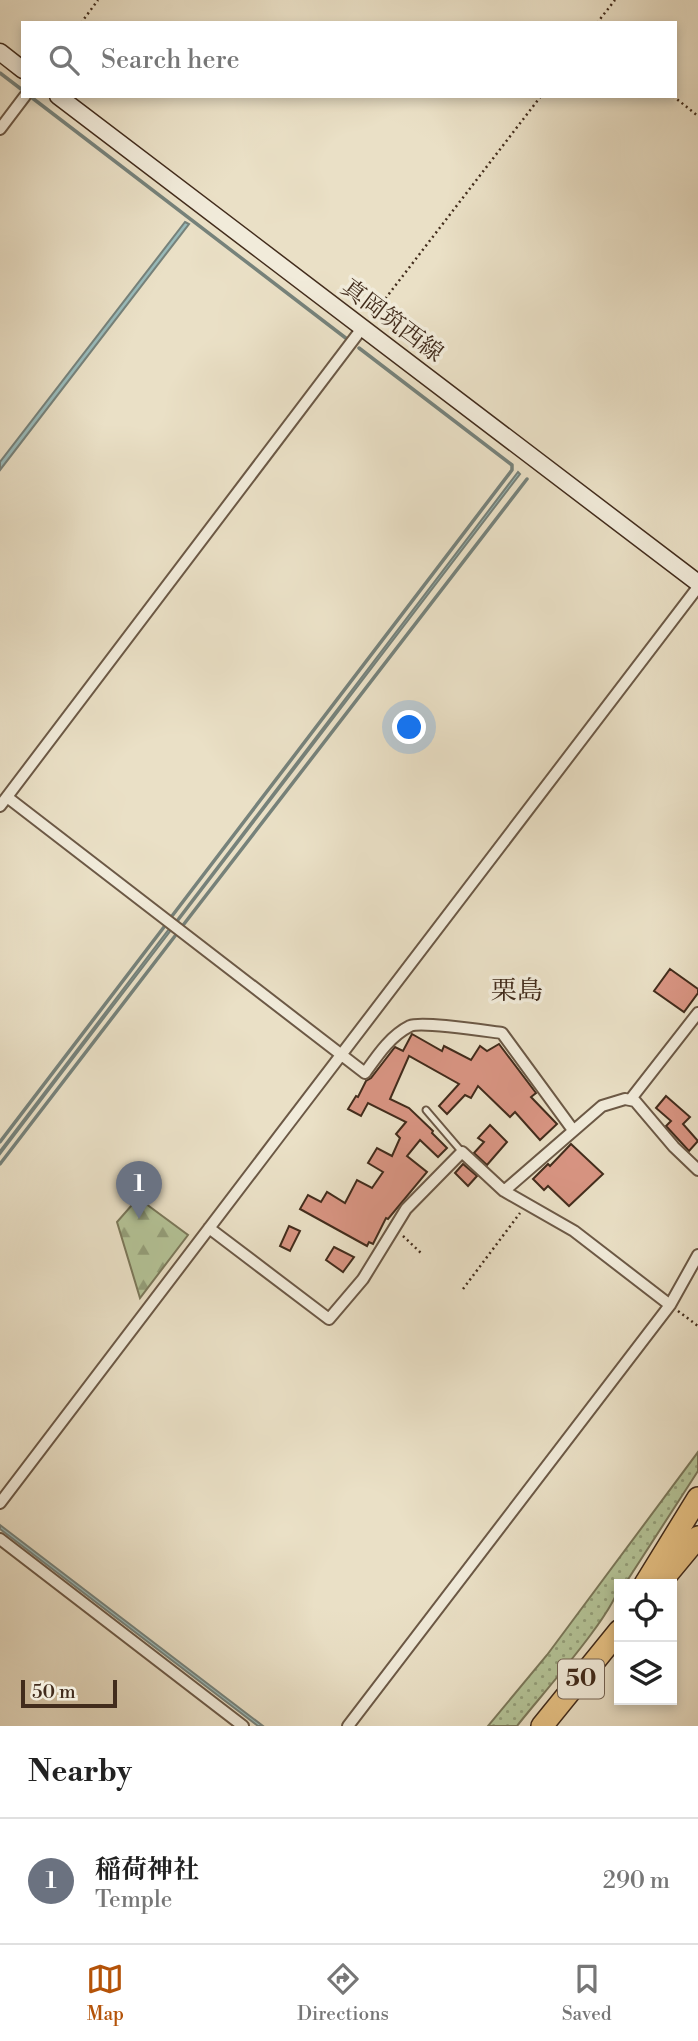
<!DOCTYPE html>
<meta charset="utf-8">
<style>
:root{--surface:#fff;--page:#f2f2f2;--text:#222;--muted:#767676;--line:#e0e0e0;--accent:#b45309}
body{margin:0;font-family:"Libre Bodoni","Noto Serif JP",serif;background:var(--page);color:var(--text)}
.controls{position:absolute;right:21px;bottom:21px;display:grid;overflow:hidden;border-radius:0px;box-shadow:0 4px 10px #0003}
.controls button{width:63px;height:63px;display:grid;place-items:center;padding:0;border:0;border-bottom:2px solid var(--line);background:var(--surface);color:var(--text);font:35px sans-serif}
.scale{position:absolute;left:21px;bottom:18px;width:96px;box-sizing:border-box;padding-left:7px;border:4px solid #422c1c;border-top:0;font-size:19px;line-height:24px;white-space:nowrap;color:#422c1c;-webkit-text-stroke:5px #f1ebda;paint-order:stroke}
.you{position:absolute;left:410px;top:728px;width:24px;height:24px;margin:-18px;border:5px solid #fff;border-radius:50%;background:#1a73e8;box-shadow:0 0 0 10px #1a73e833}
.badge{display:grid;place-items:center;width:46px;height:46px;border-radius:50%;background:var(--accent);color:#fff;font-size:23px;font-weight:700}
.pin{position:absolute;translate:-50% -58px;filter:drop-shadow(0 2px 4px #0008)}
.pin::after{content:'';position:absolute;top:37px;width:24px;height:21px;background:inherit;clip-path:polygon(0 0,100% 0,50% 100%)}
.list{margin:0;padding:0;list-style:none}
h2{display:flex;justify-content:space-between;align-items:center;height:91px;margin:0;padding:0 28px;font-size:30px}
h2 small{font-size:23px;font-weight:400;color:var(--muted)}
.list li{display:grid;grid-template-columns:46px 1fr auto;gap:21px;align-items:center;box-sizing:border-box;height:126px;padding:0 28px;border-top:2px solid var(--line)}
.list b{display:block;font-size:26px;white-space:nowrap}
.list p{margin:0;font-size:23px;white-space:nowrap;color:var(--muted)}
.list em{font-size:23px;font-style:normal;color:var(--muted)}
.icon{flex:none;width:38px;height:38px;fill:none;stroke:currentColor;stroke-width:2;stroke-linecap:round;stroke-linejoin:round}
.map{position:relative;flex:none;width:698px;height:1726px;overflow:hidden}
.search{position:absolute;background:var(--surface);box-shadow:0 4px 10px #0003;left:21px;right:21px;top:21px;height:77px;display:flex;align-items:center;gap:18px;box-sizing:border-box;padding:0 24px;border-radius:0px;color:var(--muted);font-size:26px}
.sheet{height:217px;background:var(--surface)}
nav{display:flex;justify-content:space-around;align-items:center;box-sizing:border-box;height:98px;border-top:2px solid var(--line);background:var(--surface);font-size:19px;color:var(--muted)}
nav a{display:grid;justify-items:center;gap:4px}
nav .on{color:var(--accent)}
.map>svg:first-child{display:block}
</style>
<div class="map">
<svg width="698" height="1726" viewBox="0 0 698 1726">
<defs>
<pattern id="grass-dots" width="8" height="8" patternUnits="userSpaceOnUse" patternTransform="scale(1.75)"><rect width="8" height="8" fill="#b4c397"/><path d="M2 2h.1M6 6h.1" fill="none" stroke="#949f7a" stroke-width="1.8" stroke-linecap="round"/></pattern>
<pattern id="forest-firs" width="22" height="20" patternUnits="userSpaceOnUse" patternTransform="scale(1.75)"><rect width="22" height="20" fill="#b4c397"/><path d="M5 1l3.5 6h-7zM16 11l3.5 6h-7z" fill="#949f7a"/></pattern>
</defs>
<rect width="100%" height="100%" fill="#eae0c6"/>
<filter id="stains"><feTurbulence type="fractalNoise" baseFrequency=".00286" numOctaves="4"/><feColorMatrix values="0 0 0 0 .2 0 0 0 0 .09 0 0 0 0 .02 0 0 0 .5 -.17"/></filter>
<radialGradient id="worn" r=".72"><stop offset=".6" stop-color="#630" stop-opacity="0"/><stop offset="1" stop-color="#630" stop-opacity=".3"/></radialGradient>
<path fill="url(#grass-dots)" stroke="#7b785a" stroke-width="2" d="M698,1452V1471L625,1584H619C619,1609 536,1701 517,1726H488L547,1655Z"/>
<path fill="url(#forest-firs)" stroke="#7b785a" stroke-width="2" d="M138,1198L188,1235L140,1298L117,1222Z"/>
<path fill="#9bb" stroke="#76827b" stroke-width="2" d="M185,222L189,224L0,470V462Z
M518,472L520,474L178,921L177,920Z
M169,929L171,930L0,1154V1151Z
M0,1525L263,1726H258L0,1529Z"/>
<g fill="none" stroke-linecap="round" stroke-linejoin="round">
<path stroke="#76827b" stroke-width="3.5" d="M0,73L21,89
M31,97L347,339
M172,916L512,470V465L359,348
M184,924L527,479
M0,1142L164,927
M0,1164L175,936"/>
</g>
<path fill="#d99583" stroke="#422c1c" stroke-width="2" d="M670,969L698,989V993L684,1012L654,991Z
M412,1034L442,1051L444,1046L471,1060L480,1046L487,1051L499,1044L536,1093L531,1097L557,1124L540,1140L515,1112L510,1117L478,1086L471,1098L465,1095L447,1114L439,1106L459,1084L409,1056L390,1099L409,1108L433,1131L432,1133L447,1148L438,1157L420,1140L407,1156L427,1172L388,1219L386,1218L373,1244L369,1242L367,1246L300,1209L308,1195L321,1202L327,1192L345,1203L357,1180L372,1188L383,1172L368,1163L377,1148L392,1156L400,1138L396,1134L406,1122L368,1103L361,1116L348,1109L356,1096L358,1097L366,1081L371,1078L395,1047L403,1051Z
M666,1096L690,1117L683,1124L698,1141L689,1151L666,1126L671,1121L656,1108Z
M490,1125L507,1142L487,1165L474,1153L484,1142L478,1138Z
M571,1144L603,1174L569,1206L548,1186L544,1190L533,1179L548,1164L550,1166Z
M463,1164L477,1176L468,1186L455,1173Z
M289,1226L300,1231L290,1251L280,1246Z
M334,1247L354,1257L343,1272L326,1260Z"/>
<g fill="none" stroke-linecap="round" stroke-linejoin="round">
<defs>
<path id="lane" d="M426,1110L462,1152"/>
<path id="street" d="M0,129L25,96
M7,797L365,1073C377,1056 390,1036 410,1026C421,1021 486,1031 502,1033L573,1130
M0,806L363,327
M630,1100L698,1013
M504,1191L602,1106L625,1099L635,1101L674,1147L698,1170
M209,1228L329,1319L363,1279L406,1209L462,1152L504,1191L574,1231L670,1305
M0,1503C233,1198 464,891 698,587
M0,1539L243,1726
M348,1726L670,1305L698,1255"/>
<path id="secondary" d="M0,52L23,70
M58,96L698,583"/>
<path id="highway" d="M645,1584L698,1498
M659,1584L698,1537
M542,1726L619,1631"/>
</defs>
<use href="#lane" stroke="#6c5946" stroke-width="9"/>
<use href="#street" stroke="#6c5946" stroke-width="14"/>
<use href="#secondary" stroke="#422c1c" stroke-width="19"/>
<use href="#highway" stroke="#422c1c" stroke-width="24"/>
<path stroke="#422c1c" stroke-width="2.5" stroke-dasharray="2 3.5" stroke-linecap="butt" d="M81,23L98,0
M597,23L615,0
M673,96L698,116
M372,316L541,96
M403,1236L421,1253
M463,1289L520,1213
M678,1311L698,1326"/>
<use href="#lane" stroke="#f1ebda" stroke-width="5"/>
<use href="#street" stroke="#f1ebda" stroke-width="10"/>
<use href="#secondary" stroke="#f1ebda" stroke-width="16"/>
<use href="#highway" stroke="#e5c083" stroke-width="21"/>
</g>
<g text-anchor="middle" dominant-baseline="central" stroke-width="7" stroke-linejoin="round" paint-order="stroke">
<rect fill="#f1ebda" stroke="#766555" stroke-width="2" x="558" y="1659.5" width="46" height="39" rx="5"/>
<g font-size="23" font-weight="bold" fill="#422c1c">
<text x="581" y="1679">50</text>
</g>
<g font-size="24" fill="#422c1c" stroke="#f1ebda">
<text transform="translate(392 321) rotate(37)">真岡筑西線</text>
</g>
<g font-size="26" fill="#422c1c" stroke="#f1ebda">
<text x="517" y="991">栗島</text>
</g>
</g>
<rect width="100%" height="100%" filter="url(#stains)"/>
<rect width="100%" height="100%" fill="url(#worn)"/>
</svg>
<div class="controls">
<button><svg class="icon" aria-label="locate" viewBox="0 0 24 24"><circle cx="12" cy="12" r="6"/><path d="M12 2v4M12 18v4M2 12h4M18 12h4"/></svg></button>
<button><svg class="icon" aria-label="layers" viewBox="0 0 24 24"><path d="M12 4l9 5-9 5-9-5zM3 14l9 5 9-5"/></svg></button>
</div>
<div class="scale">50 m</div>
<div class="you"></div>
<div class="pin badge" style="left:139px;top:1219px;background:#6b7280">1</div>
<div class="search"><svg class="icon" aria-label="search" viewBox="0 0 24 24"><circle cx="10" cy="10" r="6"/><path d="M15 15l6 6"/></svg>Search here</div>
</div>
<section class="sheet">
<h2>Nearby<small></small></h2>
<ul class="list">
<li><span class="badge" style="background:#6b7280">1</span><div><b>稲荷神社</b><p>Temple</p></div><em>290 m</em></li>
</ul>
</section>
<nav>
<a class="on"><svg class="icon" aria-label="map" viewBox="0 0 24 24"><path d="M3 6l6-2 6 2 6-2v14l-6 2-6-2-6 2zM9 4v14M15 6v14"/></svg>Map</a>
<a><svg class="icon" aria-label="directions" viewBox="0 0 24 24"><path d="M12 3l9 9-9 9-9-9zM9 14v-3h6M13 9l2 2-2 2"/></svg>Directions</a>
<a><svg class="icon" aria-label="saved" viewBox="0 0 24 24"><path d="M7 4h10v16l-5-4-5 4z"/></svg>Saved</a>
</nav>
